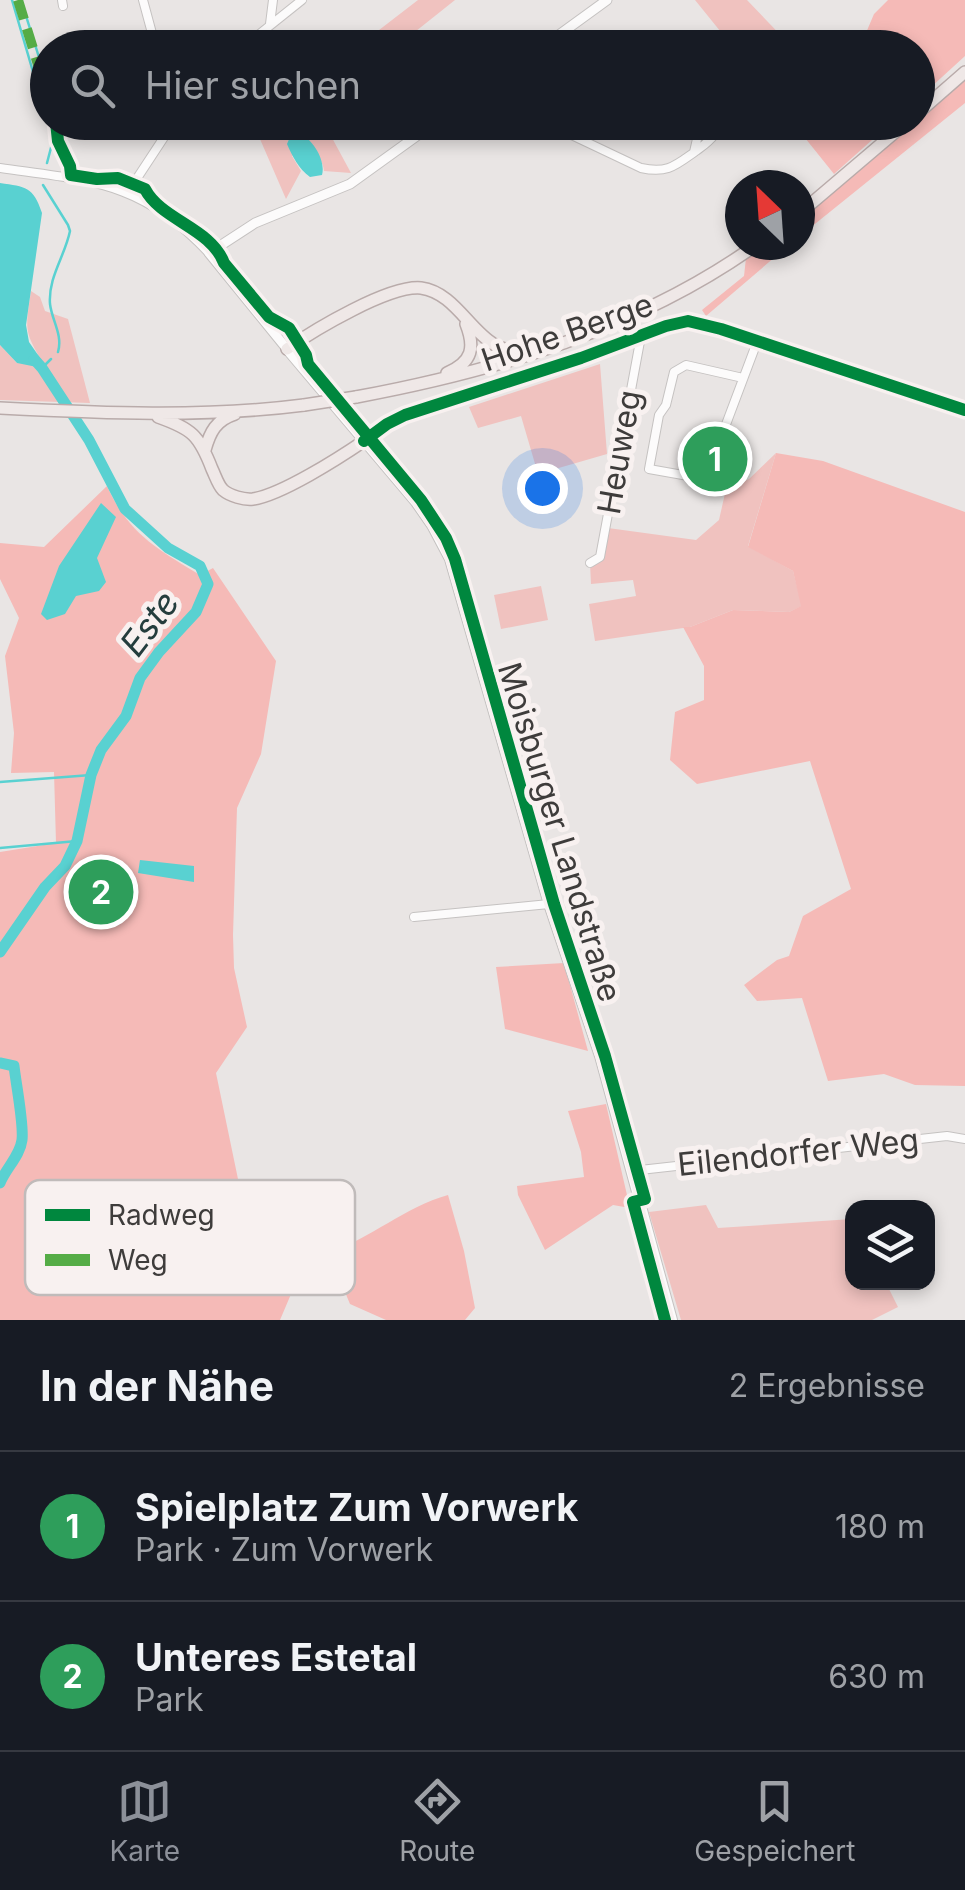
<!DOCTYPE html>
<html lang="de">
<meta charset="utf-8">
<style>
:root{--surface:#171b24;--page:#20242c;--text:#f1f3f6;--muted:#9ea1a6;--line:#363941;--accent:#8c9099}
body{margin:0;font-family:Inter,sans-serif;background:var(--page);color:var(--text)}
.controls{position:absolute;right:30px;bottom:30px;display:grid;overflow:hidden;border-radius:20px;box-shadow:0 5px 15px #0003}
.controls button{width:90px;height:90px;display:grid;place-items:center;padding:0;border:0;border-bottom:2px solid var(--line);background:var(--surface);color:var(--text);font:50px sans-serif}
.compass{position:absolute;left:725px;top:170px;width:90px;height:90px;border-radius:50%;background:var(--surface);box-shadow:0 5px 15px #0003;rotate:335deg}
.you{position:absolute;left:542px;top:488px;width:35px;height:35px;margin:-25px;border:8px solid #fff;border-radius:50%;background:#1a73e8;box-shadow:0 0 0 15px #1a73e833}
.badge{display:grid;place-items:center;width:65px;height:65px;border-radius:50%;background:var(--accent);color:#fff;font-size:32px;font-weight:700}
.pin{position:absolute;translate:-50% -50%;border:5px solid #fff;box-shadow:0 2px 10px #0006}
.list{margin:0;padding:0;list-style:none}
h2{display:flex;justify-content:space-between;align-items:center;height:130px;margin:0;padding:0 40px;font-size:42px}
h2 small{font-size:32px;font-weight:400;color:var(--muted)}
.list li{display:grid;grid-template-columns:65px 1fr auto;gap:30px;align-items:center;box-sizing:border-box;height:150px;padding:0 40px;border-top:2px solid var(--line)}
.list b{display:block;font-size:38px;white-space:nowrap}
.list p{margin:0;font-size:32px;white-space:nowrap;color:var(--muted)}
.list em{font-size:32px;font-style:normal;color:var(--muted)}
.icon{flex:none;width:55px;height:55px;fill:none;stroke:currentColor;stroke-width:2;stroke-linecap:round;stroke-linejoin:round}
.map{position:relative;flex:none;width:965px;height:1320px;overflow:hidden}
.search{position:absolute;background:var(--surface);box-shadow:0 5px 15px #0003;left:30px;right:30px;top:30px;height:110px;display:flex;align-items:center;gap:25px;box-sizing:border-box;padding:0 35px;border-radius:55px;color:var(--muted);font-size:38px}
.sheet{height:430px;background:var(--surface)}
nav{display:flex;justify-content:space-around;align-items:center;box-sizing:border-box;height:140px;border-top:2px solid var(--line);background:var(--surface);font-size:28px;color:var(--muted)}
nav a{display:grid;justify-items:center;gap:5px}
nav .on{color:var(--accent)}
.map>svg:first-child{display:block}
</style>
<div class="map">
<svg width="965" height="1320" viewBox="0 0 965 1320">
<rect width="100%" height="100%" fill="#e9e5e4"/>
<path fill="#f0c2bf" d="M418,0H455L396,47H357Z
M695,0H747L792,47H733Z
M253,123H324L351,173L324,171C323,161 317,156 314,147L292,156L301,171L286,199Z
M31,291L40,297L45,311L68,319L90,403L0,400V345L17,363L44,365C24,330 25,332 31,291Z
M600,364L607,454L538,474L521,416L478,428L469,407Z
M776,453L748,546L793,571L802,606L789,612L733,610L690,627L595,641L589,604L636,596L633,580L591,584L590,563L600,557L608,528L696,540L719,520L726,489L749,479Z
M541,586L548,620L501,629L494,595Z
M706,1205L718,1228L852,1219V1282L886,1283L898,1307L872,1320H681L649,1212Z"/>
<path fill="#f5bab7" d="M888,0H965V56L918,99V48L860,47L874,14Z
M965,80V103L800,236V216L918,122Z
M793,123H891L834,174Z
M762,245H789L706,316L702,310L744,276L746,258Z
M776,453L823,461L965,512V1086L915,1085L884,1074L828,1081L802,998L757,1001L744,985L777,960L789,956L803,916L851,889L810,761L697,784L670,760L675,712L704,700V666L683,627H690L733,610L789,612L801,606L793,571L748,547Z
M107,486C128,533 157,549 200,575L213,568L276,661L261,754L237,808L233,935L234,968L247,1027L216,1073L244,1208L329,1253C371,1238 405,1207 448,1195L464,1251L475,1308L465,1320H386L350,1304L329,1254L294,1287L280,1320H0V852L56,843L54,772L11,773L14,733L5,656L19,618L0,579V543L44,547Z
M564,963L588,1051L505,1029L496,967Z
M606,1104L630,1208L613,1205L545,1250L518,1195L517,1186L584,1177L581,1152L568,1111Z"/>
<path fill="#59d1d1" d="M299,132C313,140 326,160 322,175L310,177C299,169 292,156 287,144L290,137Z
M0,183C26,187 33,186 42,213L26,325L29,342L45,365L42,368L17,363L0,345Z
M101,503L116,517L97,558L106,582L99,591L76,596L65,614L47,620L41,614L59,566Z
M140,860L194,866V882L138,873Z"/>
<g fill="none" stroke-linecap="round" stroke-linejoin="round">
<path stroke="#59d1d1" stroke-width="2.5" d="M12,0L53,140L47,163
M21,0L48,86
M43,185L68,225L70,231C65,256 48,277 50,304C52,321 63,335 58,352
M42,368L51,359
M0,782L91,775
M0,848L77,841"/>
<path stroke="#59d1d1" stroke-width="11" d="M0,952L45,887L65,866L77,841L91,775L101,750L126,716L140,678L159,652L196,612L208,584L200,566L168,548L125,509L89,440L42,368L34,359
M0,1063L14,1066C16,1084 24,1124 22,1140C20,1156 6,1168 0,1183"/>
<defs>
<path id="minor" d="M62,0L63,6
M143,0L156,48
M270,24L273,0
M242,48L302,0
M544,122L641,168C668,174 676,165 696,151C704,145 709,142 715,134V128L710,124L700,126L694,152
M0,168C91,181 142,181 209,253
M128,192L174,122
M743,378L686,365L674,372L666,405L659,415L649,469L694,477L699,460L719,443L757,342
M364,441L387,424L405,415L581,358L666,326L688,321L721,329L965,410
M590,563L600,557L641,336
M414,917L549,904
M631,1171L947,1136L965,1139"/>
<path id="tertiary" d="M541,48L607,0
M287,349L209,253L255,223L350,184L436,122"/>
<path id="secondary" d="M287,349L416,502L432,525L450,559L549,904L600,1056L672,1320"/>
<path id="primary" d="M918,113L965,72
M800,213L907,122
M287,349C314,330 389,285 421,288C466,294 478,363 530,349
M447,373C473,362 475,347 466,324
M356,397C496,371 638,329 756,245
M0,408C101,413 203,418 304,405
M158,417C192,429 199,435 212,469C215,475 218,485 223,490C230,496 244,500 253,499C281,495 339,458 364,441
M205,450C210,432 216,420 235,414"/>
</defs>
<use href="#minor" stroke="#c5c2c1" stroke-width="10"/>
<use href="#tertiary" stroke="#c5c2c1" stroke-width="11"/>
<use href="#secondary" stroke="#c5c2c1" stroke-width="12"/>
<use href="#primary" stroke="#b9abaa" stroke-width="14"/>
<use href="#minor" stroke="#fcfbfb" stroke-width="8"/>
<use href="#tertiary" stroke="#fcfbfb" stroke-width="9"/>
<use href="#secondary" stroke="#fcfbfb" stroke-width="10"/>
<use href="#primary" stroke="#efe8e7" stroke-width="11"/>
<defs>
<path id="primary-bridge" d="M304,405L356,397"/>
</defs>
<use href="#primary-bridge" stroke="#b9abaa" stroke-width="14" stroke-linecap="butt"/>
<use href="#primary-bridge" stroke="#efe8e7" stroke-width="11"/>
<path stroke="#55ac46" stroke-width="10" stroke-dasharray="20 10" stroke-linecap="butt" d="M18,0L48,97"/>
<defs>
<path id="cycleway" d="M56,122L58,141L70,166L71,175L97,179L118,178L145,189C161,220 211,228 224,263L269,317L289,328L306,355L308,364L421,500L446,538L455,559L554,904L605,1056L645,1199L633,1202L665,1320
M364,441L387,424L405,415L581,358L666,326L688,321L721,329L965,410"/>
</defs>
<use href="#cycleway" stroke="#f8f1f0" stroke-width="19"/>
<use href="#cycleway" stroke="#00873e" stroke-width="12"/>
</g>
<g text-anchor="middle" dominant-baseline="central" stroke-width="10" stroke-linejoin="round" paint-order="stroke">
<g font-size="32" fill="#3e3c3b" stroke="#f8f1f0">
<text transform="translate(567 332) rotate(-19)">Hohe Berge</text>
<text transform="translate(619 452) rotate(-80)">Heuweg</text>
<text transform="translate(560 832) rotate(73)">Moisburger Landstraße</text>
<text transform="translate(798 1152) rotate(-6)">Eilendorfer Weg</text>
</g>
<g font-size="35" font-style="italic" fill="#243d3d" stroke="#f8f1f0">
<text transform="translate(149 623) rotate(-53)">Este</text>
</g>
</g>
<rect x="25" y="1180" width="330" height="115" rx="15" fill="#f8f1f0" stroke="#c0bbba" stroke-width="2.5"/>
<rect x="45" y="1209" width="45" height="12" fill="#00873e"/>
<rect x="45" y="1254" width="45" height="12" fill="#55ac46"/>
<g font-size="28" fill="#3e3c3b">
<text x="108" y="1225">Radweg</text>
<text x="108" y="1270">Weg</text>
</g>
</svg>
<div class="controls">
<button><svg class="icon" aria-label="layers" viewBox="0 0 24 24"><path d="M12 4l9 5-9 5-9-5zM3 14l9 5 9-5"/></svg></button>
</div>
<svg class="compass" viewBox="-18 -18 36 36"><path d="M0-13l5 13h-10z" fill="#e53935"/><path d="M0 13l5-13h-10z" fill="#9ea1a6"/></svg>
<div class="you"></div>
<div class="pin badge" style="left:715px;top:459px;background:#2e9e5b">1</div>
<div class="pin badge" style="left:101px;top:892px;background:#2e9e5b">2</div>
<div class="search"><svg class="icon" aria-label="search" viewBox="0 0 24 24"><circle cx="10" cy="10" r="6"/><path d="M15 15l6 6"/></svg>Hier suchen</div>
</div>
<section class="sheet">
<h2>In der Nähe<small>2 Ergebnisse</small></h2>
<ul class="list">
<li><span class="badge" style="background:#2e9e5b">1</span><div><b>Spielplatz Zum Vorwerk</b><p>Park · Zum Vorwerk</p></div><em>180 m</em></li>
<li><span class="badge" style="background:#2e9e5b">2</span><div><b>Unteres Estetal</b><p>Park</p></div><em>630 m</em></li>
</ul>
</section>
<nav>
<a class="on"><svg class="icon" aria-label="map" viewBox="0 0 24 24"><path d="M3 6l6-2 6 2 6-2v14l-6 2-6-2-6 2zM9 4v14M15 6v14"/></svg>Karte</a>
<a><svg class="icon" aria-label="directions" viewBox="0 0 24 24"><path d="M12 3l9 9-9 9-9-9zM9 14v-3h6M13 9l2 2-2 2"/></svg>Route</a>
<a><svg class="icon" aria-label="saved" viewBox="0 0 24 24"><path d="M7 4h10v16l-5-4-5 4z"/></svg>Gespeichert</a>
</nav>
